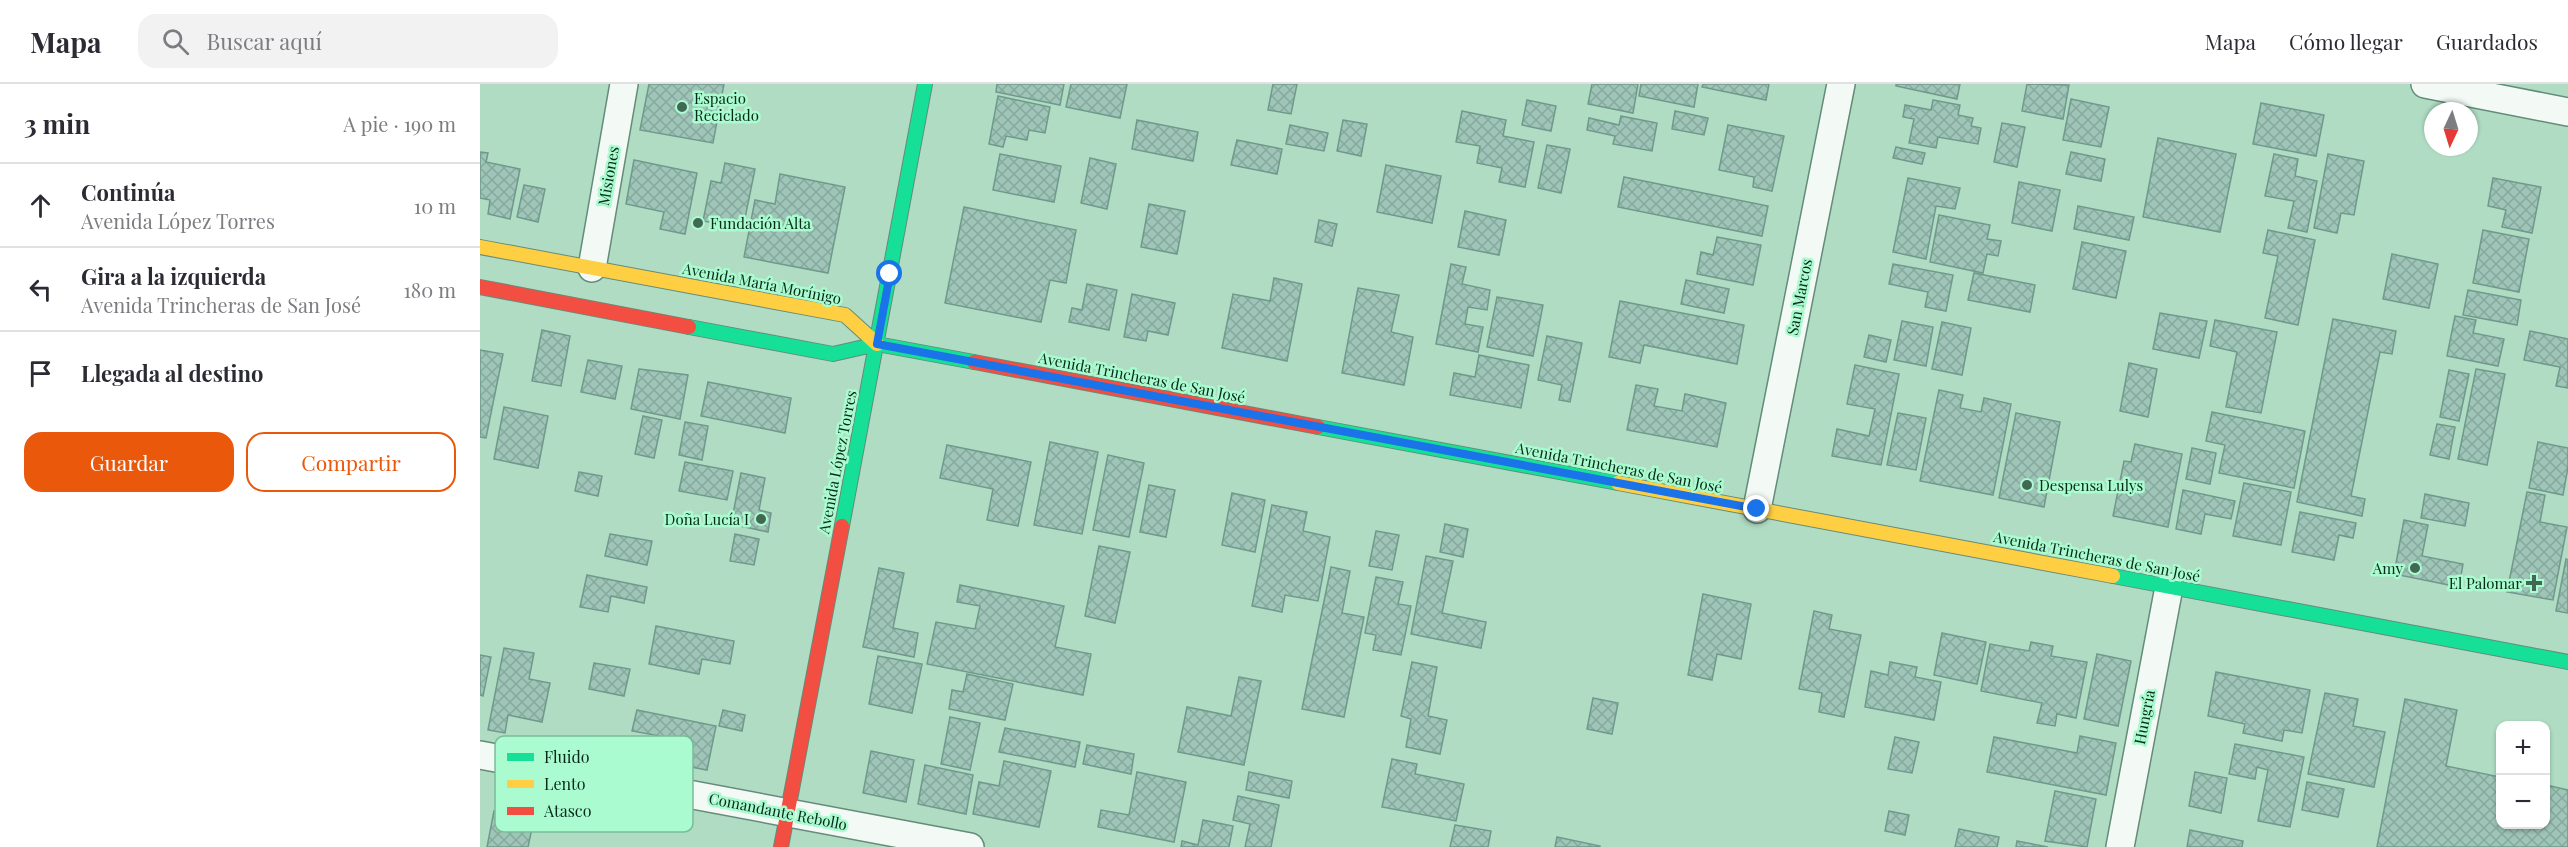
<!DOCTYPE html>
<html lang="es">
<meta charset="utf-8">
<style>
:root{--surface:#fff;--page:#f2f2f3;--text:#2b2b33;--muted:#7c7c81;--line:#e1e1e2;--accent:#ea580c}
body{margin:0;font-family:"Playfair Display",serif;background:var(--page);color:var(--text)}
.controls{position:absolute;right:18px;bottom:18px;display:grid;overflow:hidden;border-radius:12px;box-shadow:0 2px 4px #0004}
.controls button{width:54px;height:54px;display:grid;place-items:center;padding:0;border:0;border-bottom:2px solid var(--line);background:var(--surface);color:var(--text);font:30px sans-serif}
.compass{position:absolute;left:1944px;top:18px;width:54px;height:54px;border-radius:50%;background:var(--surface);box-shadow:0 2px 4px #0004;rotate:184deg}
.stop{position:absolute;width:18px;height:18px;margin:-14px;border:4px solid #1a73e8;border-radius:50%;background:#fff}
.stop.end{background:#1a73e8;border-color:#fff;box-shadow:0 2px 6px #0008}
.list{margin:0;padding:0;list-style:none}
h2{display:flex;justify-content:space-between;align-items:center;height:78px;margin:0;padding:0 24px;font-size:26px}
h2 small{font-size:20px;font-weight:400;color:var(--muted)}
.list li{display:grid;grid-template-columns:39px 1fr auto;gap:18px;align-items:center;box-sizing:border-box;height:84px;padding:0 24px;border-top:2px solid var(--line)}
.list b{display:block;font-size:22px;white-space:nowrap}
.list p{margin:0;font-size:20px;white-space:nowrap;color:var(--muted)}
.list em{font-size:20px;font-style:normal;color:var(--muted)}
.actions{display:flex;gap:12px;padding:18px 24px}
.actions a{flex:1;padding:14px 0;border:2px solid var(--accent);border-radius:18px;text-align:center;font-size:21px;color:var(--accent)}
.actions .main{background:var(--accent);color:#fff}
.icon{flex:none;width:33px;height:33px;fill:none;stroke:currentColor;stroke-width:2;stroke-linecap:round;stroke-linejoin:round}
.map{position:relative;flex:none;width:2088px;height:763px;overflow:hidden}
header{display:flex;align-items:center;gap:36px;box-sizing:border-box;height:84px;padding:0 30px;background:var(--surface);border-bottom:2px solid var(--line)}
header strong{font-size:28px}
nav{display:flex;gap:33px;margin-inline-start:auto;font-size:21px}
.search{width:420px;height:54px;background:var(--page);display:flex;align-items:center;gap:15px;box-sizing:border-box;padding:0 21px;border-radius:18px;color:var(--muted);font-size:22px}
main{display:flex}
aside{flex:1;background:var(--surface)}
.map>svg:first-child{display:block}
</style>
<header>
<strong>Mapa</strong>
<div class="search"><svg class="icon" aria-label="search" viewBox="0 0 24 24"><circle cx="10" cy="10" r="6"/><path d="M15 15l6 6"/></svg>Buscar aquí</div>
<nav><a>Mapa</a><a>Cómo llegar</a><a>Guardados</a></nav>
</header>
<main>
<aside>
<h2>3 min<small>A pie · 190 m</small></h2>
<ul class="list">
<li><svg class="icon" aria-label="ahead" viewBox="0 0 24 24"><path d="M12 20V5M6 11l6-6 6 6"/></svg><div><b>Continúa</b><p>Avenida López Torres</p></div><em>10 m</em></li>
<li><svg class="icon" aria-label="left" viewBox="0 0 24 24"><path d="M17 20v-9H6M10 6l-5 5 5 5"/></svg><div><b>Gira a la izquierda</b><p>Avenida Trincheras de San José</p></div><em>180 m</em></li>
<li><svg class="icon" aria-label="arrive" viewBox="0 0 24 24"><path d="M6 21V4h12l-3 4 3 4H6"/></svg><div><b>Llegada al destino</b></div></li>
</ul>
<div class="actions"><a class="main">Guardar</a><a>Compartir</a></div>
</aside>
<div class="map">
<svg width="2088" height="763" viewBox="0 0 2088 763">
<defs>
<pattern id="building-cross-hatch" width="8" height="8" patternUnits="userSpaceOnUse" patternTransform="scale(1.5)"><rect width="8" height="8" fill="#9ec5b7"/><path d="M0 0l8 8M0 8l8-8" fill="none" stroke="#87a99d"/></pattern>
</defs>
<rect width="100%" height="100%" fill="#afdcc3"/>
<path fill="url(#building-cross-hatch)" stroke="#6f9a8b" stroke-width="1.5" d="M169,0H244L233,59L160,46Z
M517,0H584L580,21L516,8Z
M591,0H647L640,34L586,23Z
M793,0H817L811,30L788,26Z
M1112,0H1158L1153,29L1108,20Z
M1161,0H1218L1214,23L1159,12Z
M1223,0H1289L1286,16L1222,3Z
M1416,0H1480L1477,15L1416,2Z
M1547,0L1589,1L1583,35L1542,27Z
M518,12L570,23L565,49L549,46L547,56L526,52L523,63L509,60Z
M1591,15L1629,23L1621,63L1583,56Z
M1047,16L1076,22L1071,47L1042,41Z
M1453,16L1480,21L1478,31L1493,34L1491,42L1501,44L1498,60L1458,53L1456,64L1429,59L1434,35L1423,33L1425,21L1451,26Z
M1781,19L1844,31L1836,72L1773,60Z
M982,27L1026,36L1023,52L1054,58L1045,103L1019,98L1022,84L997,79L1000,62L976,58Z
M1195,27L1228,34L1224,51L1192,45Z
M1141,32L1177,39L1172,67L1133,60L1135,52L1107,46L1109,34L1139,41Z
M657,36L718,48L713,77L652,65Z
M863,36L887,40L881,72L857,67Z
M1522,39L1545,43L1537,83L1514,78Z
M810,41L848,49L844,67L806,60Z
M1248,41L1304,52L1292,107L1273,103L1274,93L1239,86Z
M1678,54L1756,70L1740,148L1663,133Z
M757,56L802,65L797,90L751,81Z
M1067,61L1090,65L1081,109L1058,104Z
M1416,63L1445,69L1442,80L1413,74Z
M0,68L8,69L6,78L40,85L30,135L8,130L10,116L0,114Z
M1591,68L1625,75L1621,97L1586,90Z
M520,70L581,82L574,118L513,106Z
M1794,70L1818,75L1815,92L1837,97L1827,148L1808,144L1814,117L1785,112Z
M1848,70L1884,77L1874,131L1861,129L1857,149L1834,144Z
M610,74L636,80L627,125L601,119Z
M154,76L217,89L205,150L180,145L184,128L146,120Z
M245,79L275,85L263,144L223,137L231,97L241,99Z
M906,81L961,92L952,139L897,128Z
M300,90L365,103L348,189L264,173L275,116L295,120Z
M1144,93L1288,122L1282,152L1138,123Z
M1428,94L1480,104L1475,125L1456,122L1446,175L1413,168Z
M2013,94L2061,103L2052,149L2022,143L2026,126L2008,122Z
M1539,98L1580,106L1572,147L1532,139Z
M44,101L65,105L58,138L37,133Z
M669,120L705,127L697,170L661,163Z
M1598,122L1654,133L1649,156L1594,145Z
M484,123L596,146L586,199L570,196L561,238L465,219Z
M985,127L1026,136L1019,171L978,163Z
M1459,131L1510,141L1507,155L1521,157L1518,172L1507,170L1503,189L1450,178Z
M839,136L857,140L852,162L835,158Z
M1788,146L1835,156L1818,241L1785,234L1798,172L1783,169Z
M2003,146L2049,155L2039,208L1993,199Z
M1237,153L1281,161L1273,201L1217,190L1221,168L1233,171Z
M1602,158L1646,167L1636,214L1593,205Z
M1912,170L1958,180L1949,224L1903,215Z
M971,180L986,183L982,200L1010,206L1007,226L988,223L985,240L1003,243L998,268L956,260Z
M1413,180L1473,191L1466,227L1445,223L1448,208L1409,200Z
M1494,189L1555,201L1550,228L1488,216Z
M794,194L822,200L807,277L742,264L753,210L790,217Z
M1206,196L1249,205L1244,229L1201,220Z
M607,200L637,206L629,246L589,238L592,224L602,226Z
M878,204L919,211L911,248L933,253L924,301L862,289Z
M1988,206L2041,216L2037,241L1983,231Z
M652,210L695,219L688,251L668,247L666,257L644,253Z
M1017,213L1063,221L1053,272L1007,263Z
M1140,217L1264,241L1257,280L1164,261L1160,279L1129,273Z
M1680,229L1727,237L1719,274L1673,265Z
M1975,232L1996,236L1993,249L2024,255L2018,282L1967,272Z
M1853,235L1916,247L1912,270L1900,268L1871,412L1885,415L1882,432L1817,418Z
M1735,236L1797,248L1781,329L1746,323L1757,268L1730,262Z
M1422,237L1453,243L1446,282L1414,276Z
M1462,238L1491,244L1482,291L1452,285Z
M62,246L90,252L81,302L52,297Z
M2050,247L2088,255V304L2076,302L2080,283L2044,276Z
M1389,251L1411,256L1406,278L1384,273Z
M1067,252L1102,259L1090,318L1079,316L1082,301L1058,296Z
M0,266L23,270L6,354L0,353Z
M999,271L1049,281L1041,324L970,311L974,289L995,293Z
M108,276L142,282L135,315L101,308Z
M1649,279L1677,285L1668,333L1640,327Z
M1375,281L1419,290L1401,381L1352,372L1357,345L1389,352L1395,325L1367,320Z
M159,285L208,291L200,335L151,325Z
M1996,285L2025,290L2007,381L1978,375Z
M1969,286L1989,290L1979,337L1960,333Z
M228,298L311,314L305,349L221,332Z
M1156,301L1178,305L1174,322L1202,327L1205,310L1246,319L1237,363L1147,346Z
M1459,306L1483,311L1480,324L1501,328L1504,314L1531,320L1513,411L1440,397Z
M24,323L68,332L58,384L14,375Z
M1732,328L1825,347L1814,404L1739,389L1745,361L1726,357Z
M1418,329L1446,334L1436,386L1407,381Z
M1536,329L1580,338L1564,423L1519,414Z
M163,332L182,336L174,374L155,370Z
M205,338L228,342L222,376L199,371Z
M1957,340L1975,343L1969,375L1950,371Z
M570,358L618,368L602,450L554,441Z
M2058,358L2088,364V383L2083,411L2049,404Z
M1655,360L1702,370L1688,443L1633,432L1644,377L1651,378Z
M467,361L551,378L538,442L507,436L513,405L460,394Z
M1712,364L1736,369L1730,400L1706,395Z
M628,371L664,379L649,453L613,446Z
M205,378L253,387L247,416L199,407Z
M99,388L122,392L118,412L95,407Z
M261,389L285,394L279,426L291,429L288,448L251,440Z
M1764,399L1811,408L1801,461L1753,452Z
M669,401L695,406L686,453L660,448Z
M1703,406L1755,417L1751,435L1725,430L1721,450L1696,445Z
M2047,408L2065,411L2060,438L2087,443L2073,516L2027,508Z
M752,409L785,416L775,468L742,461Z
M1945,410L1989,419L1985,442L1941,434Z
M792,421L827,428L823,447L850,453L838,517L805,511L802,528L772,522Z
M1820,428L1876,439L1873,454L1859,451L1854,476L1812,468Z
M1924,436L1948,441L1942,472L1983,480L1979,503L1914,490Z
M965,440L988,445L983,473L960,468Z
M896,447L919,451L912,486L889,482Z
M130,450L172,457L167,481L125,472Z
M255,450L279,455L274,481L250,477Z
M619,462L650,468L635,539L605,532Z
M946,472L973,477L962,529L1006,538L1001,564L931,550Z
M2086,475L2088,476V529L2076,527Z
M851,483L870,487L862,529L884,533L864,633L822,625Z
M399,484L424,489L413,544L438,549L434,573L383,563Z
M107,491L167,503L164,519L131,512L128,528L100,523Z
M896,493L923,498L918,520L931,522L921,571L893,566L896,551L885,549Z
M480,501L584,522L575,563L611,570L603,611L447,580L456,538L495,545L500,522L477,518Z
M1223,510L1271,520L1261,575L1237,570L1232,596L1208,591Z
M1334,527L1352,531L1349,545L1381,551L1364,633L1339,628L1342,609L1319,605Z
M176,542L254,557L250,580L222,575L219,590L169,580Z
M1462,549L1506,558L1497,600L1454,591Z
M1551,558L1573,562L1571,572L1607,578L1596,634L1577,630L1575,642L1557,639L1562,619L1501,607L1510,560L1549,567Z
M24,564L54,569L49,595L70,599L62,638L28,631L25,649L8,646Z
M1617,570L1651,577L1638,642L1604,635Z
M0,571L11,573L3,612L0,611Z
M398,572L442,580L432,629L389,620Z
M932,578L957,583L948,632L967,636L960,670L926,663L931,635L921,632Z
M1410,578L1437,583L1435,593L1461,598L1454,636L1385,623L1391,587L1408,591Z
M114,579L150,585L144,612L109,605Z
M1736,588L1830,606L1822,649L1804,646L1802,657L1763,649L1765,640L1728,632Z
M487,590L533,600L525,636L469,625L472,606L483,608Z
M759,593L781,597L764,681L698,668L707,623L751,632Z
M1845,609L1878,615L1873,642L1905,648L1894,703L1828,690Z
M1113,614L1138,619L1132,650L1107,645Z
M1925,615L1977,626L1966,682L2020,693V740H2066V701L2088,706V763H1897Z
M157,626L236,642L227,686L175,676L180,652L152,647Z
M243,626L265,631L262,647L239,642Z
M470,633L500,639L490,686L461,680Z
M525,644L600,658L595,683L519,668Z
M1600,652L1636,659L1626,711L1507,688L1514,653L1597,669Z
M1415,653L1439,658L1432,689L1408,685Z
M1755,660L1824,673L1810,743L1778,737L1788,686L1777,683L1775,695L1749,690Z
M607,661L654,670L651,690L603,680Z
M391,667L434,676L426,718L383,709Z
M912,675L937,680L935,690L984,700L976,737L902,723Z
M524,677L571,687L559,743L493,730L499,698L519,702Z
M445,681L493,691L486,730L438,720Z
M657,688L706,698L694,758L618,743L621,726L649,731Z
M769,688L812,697L809,714L766,706Z
M1715,688L1747,694L1741,729L1709,722Z
M1827,698L1864,705L1858,733L1822,726Z
M1575,707L1616,715L1607,763L1565,757Z
M758,712L799,721L791,763H765L770,740L753,736Z
M14,727L54,735L48,763H7Z
M1409,727L1429,731L1425,751L1405,747Z
M723,736L753,742L749,763H701L702,757L718,761Z
M975,741L1011,747L1008,763H970Z
M1479,745L1519,753L1517,763H1475Z
M1710,746L1763,757L1762,763H1707Z
M1077,753L1120,762V763H1075Z
M1537,757L1568,763H1536Z"/>
<g fill="none" stroke-linecap="round" stroke-linejoin="round">
<defs>
<path id="street" d="M1945,0L2088,28
M112,184L144,0
M1277,425L1361,0
M0,671L490,763
M1640,763L1689,503"/>
<path id="fast" d="M209,243L353,270L397,260L494,278
M838,343L1138,399
M362,442L445,0
M1633,492L2088,578"/>
<path id="slow" d="M0,163L365,231L397,260
M1138,399L1633,492"/>
<path id="jam" d="M0,203L209,243
M494,278L838,343
M301,763L362,442"/>
</defs>
<use href="#street" stroke="#658b79" stroke-width="30"/>
<use href="#fast" stroke="#658b79" stroke-width="16"/>
<use href="#slow" stroke="#658b79" stroke-width="16"/>
<use href="#jam" stroke="#658b79" stroke-width="16"/>
<use href="#street" stroke="#f3faf6" stroke-width="27"/>
<use href="#fast" stroke="#16e098" stroke-width="14"/>
<use href="#slow" stroke="#ffcf43" stroke-width="14"/>
<use href="#jam" stroke="#f24e42" stroke-width="14"/>
</g>
<g fill="none" stroke-linecap="round" stroke-linejoin="round">
<path stroke="#1a73e8" stroke-width="8" d="M410,190L397,260L1277,425"/>
</g>
<g fill="#416854" stroke="#aafbcf" stroke-width="2">
<circle cx="202" cy="23" r="6"/>
<circle cx="218" cy="139" r="6"/>
<circle cx="1547" cy="401" r="6"/>
<circle cx="281" cy="435" r="6"/>
<circle cx="1935" cy="484" r="6"/>
<path d="M2051 490h6v6h6v6h-6v6h-6v-6h-6v-6h6z"/>
</g>
<g text-anchor="middle" dominant-baseline="central" stroke-width="5" stroke-linejoin="round" paint-order="stroke">
<g font-size="15" fill="#062919" stroke="#aafbcf" text-anchor="start">
<text x="214" y="14">Espacio<tspan x="214" dy="17">Reciclado</tspan></text>
<text x="230" y="139">Fundación Alta</text>
<text x="1559" y="401">Despensa Lulys</text>
<text x="269" y="435" text-anchor="end">Doña Lucía I</text>
<text x="1923" y="484" text-anchor="end">Amy</text>
<text x="2042" y="499" text-anchor="end">El Palomar</text>
</g>
<g font-size="15" fill="#062919" stroke="#aafbcf">
<text transform="translate(128 92) rotate(-80)">Misiones</text>
<text transform="translate(282 199) rotate(11)">Avenida María Morínigo</text>
<text transform="translate(1319 213) rotate(-79)">San Marcos</text>
<text transform="translate(662 293) rotate(11)">Avenida Trincheras de San José</text>
<text transform="translate(357 378) rotate(-79)">Avenida López Torres</text>
<text transform="translate(1139 383) rotate(11)">Avenida Trincheras de San José</text>
<text transform="translate(1617 472) rotate(11)">Avenida Trincheras de San José</text>
<text transform="translate(1664 633) rotate(-79)">Hungría</text>
<text transform="translate(298 727) rotate(11)">Comandante Rebollo</text>
</g>
</g>
<rect x="15" y="652" width="198" height="96" rx="9" fill="#aafbcf" stroke="#79bc98" stroke-width="1.5"/>
<rect x="27" y="669" width="27" height="8" fill="#16e098"/>
<rect x="27" y="696" width="27" height="8" fill="#ffcf43"/>
<rect x="27" y="723" width="27" height="8" fill="#f24e42"/>
<g font-size="16" fill="#062919">
<text x="64" y="679">Fluido</text>
<text x="64" y="706">Lento</text>
<text x="64" y="733">Atasco</text>
</g>
</svg>
<div class="controls">
<button>+</button>
<button>−</button>
</div>
<svg class="compass" viewBox="-18 -18 36 36"><path d="M0-13l5 13h-10z" fill="#e53935"/><path d="M0 13l5-13h-10z" fill="#7c7c81"/></svg>
<div class="stop" style="left:410px;top:190px"></div>
<div class="stop end" style="left:1277px;top:425px"></div>
</div>
</main>
